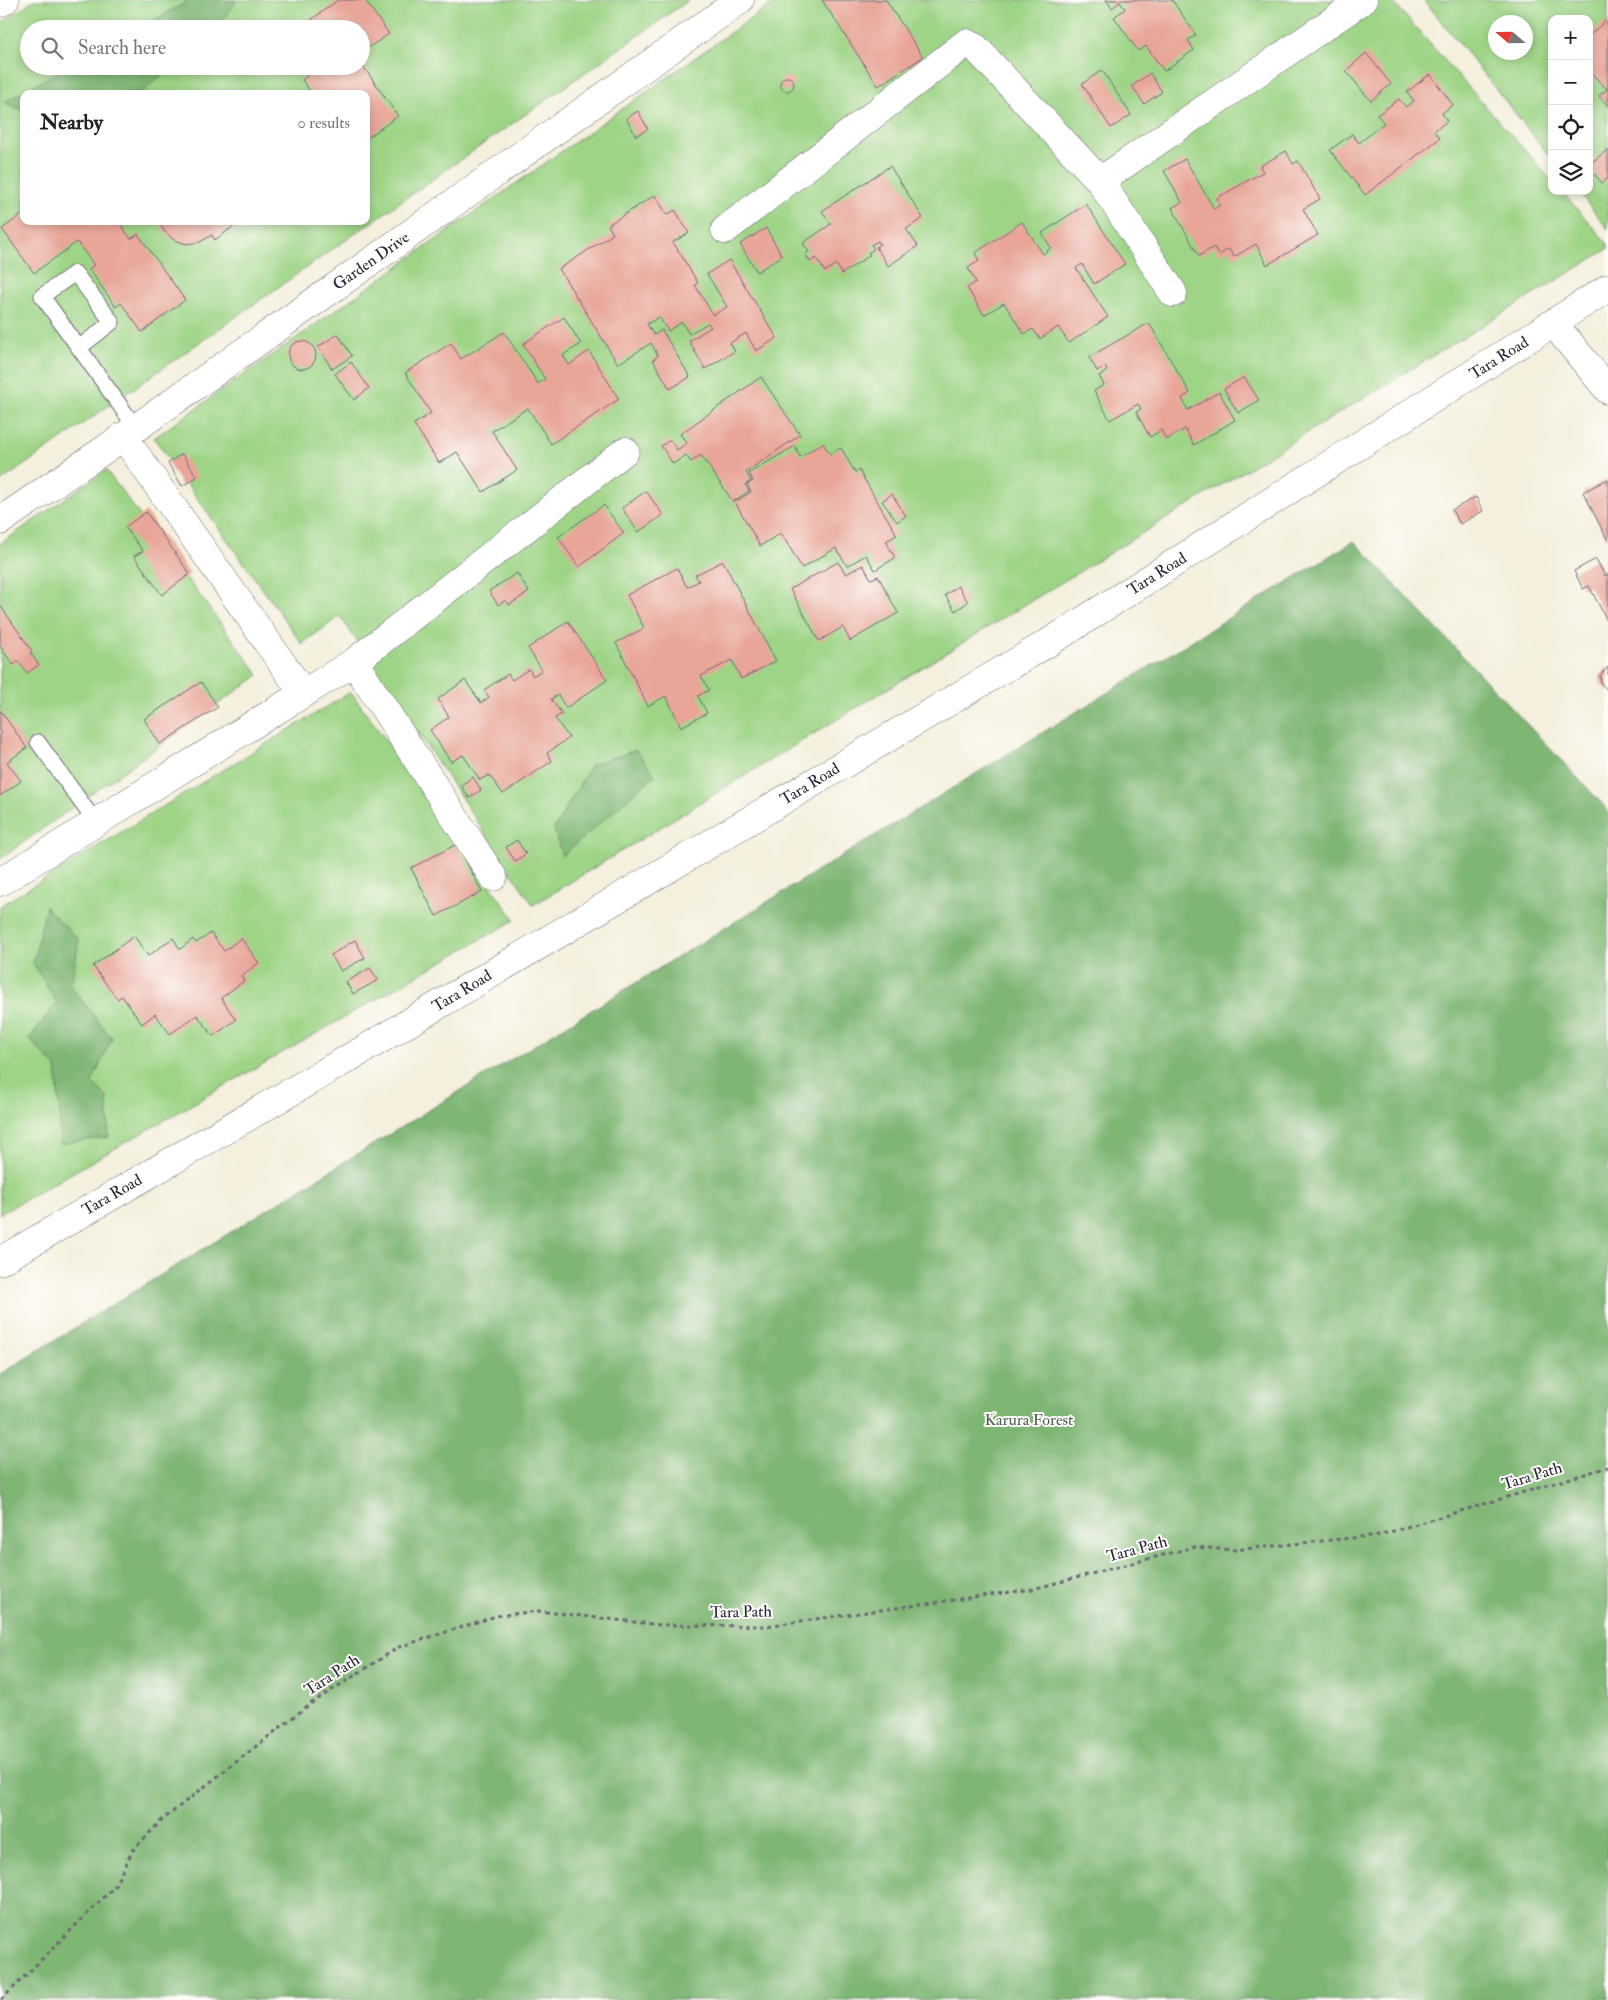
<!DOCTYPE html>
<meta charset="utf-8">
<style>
:root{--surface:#fff;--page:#f6f6f6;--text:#222;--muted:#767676;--line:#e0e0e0}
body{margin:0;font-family:"IM FELL Double Pica",serif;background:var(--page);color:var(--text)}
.controls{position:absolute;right:15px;top:15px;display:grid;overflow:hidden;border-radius:10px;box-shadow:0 2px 8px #0003}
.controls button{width:45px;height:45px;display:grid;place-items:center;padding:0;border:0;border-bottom:1px solid var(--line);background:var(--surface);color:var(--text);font:25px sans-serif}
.compass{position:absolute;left:1488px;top:15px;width:45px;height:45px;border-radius:50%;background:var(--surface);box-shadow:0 2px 8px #0003;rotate:290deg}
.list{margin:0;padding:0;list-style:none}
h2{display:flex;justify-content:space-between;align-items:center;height:65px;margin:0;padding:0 20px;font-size:21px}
h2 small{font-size:16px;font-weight:400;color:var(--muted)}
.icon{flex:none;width:28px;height:28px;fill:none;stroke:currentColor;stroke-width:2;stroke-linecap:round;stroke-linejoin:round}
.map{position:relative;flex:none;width:1608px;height:2000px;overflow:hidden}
.search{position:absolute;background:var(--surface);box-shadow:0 2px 8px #0003;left:20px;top:20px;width:350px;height:55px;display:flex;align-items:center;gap:12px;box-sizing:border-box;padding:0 18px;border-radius:28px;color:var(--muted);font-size:19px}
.panel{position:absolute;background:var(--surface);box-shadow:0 2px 8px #0003;left:20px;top:90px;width:350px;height:135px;border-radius:10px}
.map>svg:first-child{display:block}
</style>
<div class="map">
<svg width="1608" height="2000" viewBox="0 0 1608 2000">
<rect width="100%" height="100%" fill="#fdfcf7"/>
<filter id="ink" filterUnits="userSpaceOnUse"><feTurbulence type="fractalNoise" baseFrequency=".02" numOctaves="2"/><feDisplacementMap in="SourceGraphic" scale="10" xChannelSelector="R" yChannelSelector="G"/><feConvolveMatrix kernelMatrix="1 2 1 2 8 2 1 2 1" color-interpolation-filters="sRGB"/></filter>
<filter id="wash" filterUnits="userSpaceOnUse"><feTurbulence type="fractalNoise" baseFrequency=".0096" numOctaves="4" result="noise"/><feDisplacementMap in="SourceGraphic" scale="20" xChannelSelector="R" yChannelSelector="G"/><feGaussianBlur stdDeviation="1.12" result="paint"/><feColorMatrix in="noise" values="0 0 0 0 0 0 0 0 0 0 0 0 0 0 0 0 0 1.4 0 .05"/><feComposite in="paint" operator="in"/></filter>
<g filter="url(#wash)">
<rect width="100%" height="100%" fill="#f4f0dd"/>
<path fill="#9ed486" stroke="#607b60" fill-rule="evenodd" d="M34,0H689L0,482V24ZM29,29H361V66H29ZM24,94H366V221H24Z
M777,0H1391L1552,181V191H1561L1608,244V249L533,905L340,616L302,644L154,438Z
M1424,0H1608V229L1578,191H1589V19H1552V159ZM1496,22H1526V52H1496Z
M106,470L259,675L0,859V544Z
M351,692L515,920L0,1214V906Z"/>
<path fill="#7eb673" stroke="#506c57" d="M190,0H237L216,29H138Z
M69,66H172L140,94H24V111L4,102Z
M1354,541L1608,810V2000H0V1374Z
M636,750L655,775L562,856L554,829L591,765Z
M46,907L79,940L71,987L112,1038L92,1082L107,1097L109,1137L59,1144L60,1115L56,1067L29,1039L57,1003L33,963Z"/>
<g id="blocks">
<path fill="#e8a598" d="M338,0H365L389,34L368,48L364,43L361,45V29H317L311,20Z
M822,0H886L923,57L878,86Z
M1106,0H1172L1196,35L1188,40L1194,50L1164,71L1146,46L1138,51L1114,17L1125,9L1120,2L1112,8Z
M1605,21L1608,25V106L1599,96L1607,89L1589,71V36Z
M1366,53L1391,84L1371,101L1346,71Z
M361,63L398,116L366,139V94H312L302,80L311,73L306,66H361Z
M1102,70L1131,115L1111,128L1082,84Z
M1150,73L1162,92L1144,104L1132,86Z
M1430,74L1453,105L1442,113L1447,121L1434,131L1440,138L1365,195L1330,150L1352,134L1359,143L1384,123L1377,115L1399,99L1406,107L1414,101L1407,92Z
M780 84a7 7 0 1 1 14 0a7 7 0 1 1-14 0Z
M638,111L648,129L636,136L626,118Z
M1608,149V178L1602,183L1589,168V165Z
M1286,151L1293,164L1298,161L1320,199L1303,209L1318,235L1267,265L1256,244L1234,257L1229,249L1219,255L1214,247L1199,256L1172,208L1182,202L1164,171L1185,159L1214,209L1220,205L1217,198L1263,172L1260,166Z
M890,166L923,218L906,229L918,246L888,266L876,247L880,244L878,241L871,245L874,249L868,253L870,255L842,274L836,264L825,272L816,258L810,262L805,254L809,252L803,243L831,224L822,211Z
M655,195L667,215L675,210L689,233L673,242L698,283L695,285L713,315L727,307L707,274L729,260L777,338L756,351L746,333L730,343L735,351L705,369L689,341L711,327L708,323L689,334L682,322L668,331L659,317L647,324L654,335L662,330L690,377L670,389L653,360L658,356L651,343L618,364L559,269L613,234L608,225Z
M1086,204L1125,264L1094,284L1082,264L1076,268L1108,317L1069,343L1058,327L1040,339L1033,329L1024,334L1004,303L984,315L967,288L976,282L968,268L979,261L975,253L1022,222L1043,254L1051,248L1042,233Z
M24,213V221H118L131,239L138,234L185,300L142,332L121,303L116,307L89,269L94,265L77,242L34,273L2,229Z
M158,221H241L215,240L212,235L200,242L187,244L174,240L164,231Z
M766,228L782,256L757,272L740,244Z
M564,317L581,344L563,355L569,365L589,351L619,399L551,444L528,408L492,431L517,470L483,492L457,452L439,463L414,424L431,413L405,373L451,343L461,359L504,332L538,384L545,379L523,344Z
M1149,323L1190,393L1182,398L1188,410L1219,392L1235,420L1194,445L1185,429L1166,440L1161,430L1150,437L1136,412L1141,409L1138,404L1110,420L1094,391L1104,385L1099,376L1107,371L1105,366L1097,371L1089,357Z
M338,334L352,356L332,369L318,347Z
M288 355a14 14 0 1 1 28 0a14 14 0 1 1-28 0Z
M351,362L369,388L354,400L335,374Z
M761,377L800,435L746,472L751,481L745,485L749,491L733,502L701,455L691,462L686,455L673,464L661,446L670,440L677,450L687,443L680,434Z
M1244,377L1259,400L1238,413L1224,389Z
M823,443L830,454L841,448L855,472L859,470L897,535L886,541L895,558L875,570L866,555L847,566L836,548L802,568L781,533L760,546L735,502L751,492L747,484L753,481L749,473L795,446L800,457Z
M182,454L197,477L182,486L168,463Z
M1608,479V541L1583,492Z
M646,491L663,515L638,532L622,508Z
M892,494L906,516L897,522L882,501Z
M1476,497L1483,511L1460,524L1452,510Z
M604,505L624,533L579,567L558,537Z
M146,512L190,574L162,595L134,556L143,551L125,527Z
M1596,559L1605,576L1608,574V622L1589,586L1583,589L1574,571Z
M723,561L776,661L741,679L732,660L701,676L709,690L698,696L707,713L681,727L666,696L648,706L616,643L644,628L627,595L677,568L687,587L699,581L695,575Z
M838,562L846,574L863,565L871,579L878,576L898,613L850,641L843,627L819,641L790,589Z
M517,573L529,592L509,605L506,600L498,605L489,591Z
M958,586L968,602L955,611L945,595Z
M0,605L32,651L30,653L39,665L27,673L18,661L13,665L0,646Z
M568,621L607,680L566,708L558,695L551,699L562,714L555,718L569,738L547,753L552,761L503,794L489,775L480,780L463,755L451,762L430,730L449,717L438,699L465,680L481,703L489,697L484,690L508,674L512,680L529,669L533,676L542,670L528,648Z
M1608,667V691L1601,683L1600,675Z
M201,682L218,707L160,744L144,719Z
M0,710L27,748L7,762L21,781L0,796Z
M473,777L481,790L469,798L461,785Z
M517,840L526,854L515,861L506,847Z
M457,844L482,892L436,916L411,868Z
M211,933L224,951L241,938L259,963L241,976L244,981L221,998L236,1020L213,1036L197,1015L170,1034L155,1014L142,1024L122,996L117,999L93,966L134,936L148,956L173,938L180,949L193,939L196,943Z
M355,940L365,958L341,971L331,955Z
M370,968L378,980L353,994L346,982Z"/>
</g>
</g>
<g filter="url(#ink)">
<use href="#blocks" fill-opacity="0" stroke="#6c6a74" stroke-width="1"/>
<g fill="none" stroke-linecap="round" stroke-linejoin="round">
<defs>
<path id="lane" d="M79,348L112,322L75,273L42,296L136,428
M38,742L96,823"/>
<path id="street" d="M0,3L5,0
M1100,181L1363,0
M725,230L966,43L976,48L1100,181L1173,293
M1554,324L1608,390
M123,436L303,693
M0,521L136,428L740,0
M354,662L493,877
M0,882L354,662L625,451
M0,1261L361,1051L1048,643L1608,288"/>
</defs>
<use href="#lane" stroke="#6c6a74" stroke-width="17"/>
<use href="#street" stroke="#6c6a74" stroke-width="29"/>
<path stroke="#6c6a74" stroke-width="3" stroke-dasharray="4 4" stroke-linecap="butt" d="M1,2000L114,1887L133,1850L162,1820L310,1704L399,1647L496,1616L538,1611L661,1625L766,1626L1033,1589L1194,1547L1234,1550L1380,1535L1608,1467"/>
<use href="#lane" stroke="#fff" stroke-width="15"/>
<use href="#street" stroke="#fff" stroke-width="28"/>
</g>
</g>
<g text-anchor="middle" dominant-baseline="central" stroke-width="4" stroke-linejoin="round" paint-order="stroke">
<g font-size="16" fill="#22223b" stroke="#fdfcf7">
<text transform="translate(371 261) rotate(-35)">Garden Drive</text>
<text transform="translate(1499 358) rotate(-32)">Tara Road</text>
<text transform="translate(1157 574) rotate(-32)">Tara Road</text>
<text transform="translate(810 784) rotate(-31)">Tara Road</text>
<text transform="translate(462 991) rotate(-31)">Tara Road</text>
<text transform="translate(112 1195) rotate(-30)">Tara Road</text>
<text transform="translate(1532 1476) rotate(-17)">Tara Path</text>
<text transform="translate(1137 1549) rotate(-15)">Tara Path</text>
<text transform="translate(741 1612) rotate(-1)">Tara Path</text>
<text transform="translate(332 1675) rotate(-33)">Tara Path</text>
</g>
<g font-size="16" fill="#4d6055" stroke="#fdfcf7">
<text x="1029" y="1420">Karura Forest</text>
</g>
</g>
</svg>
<div class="controls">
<button>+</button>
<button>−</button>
<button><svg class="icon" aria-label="locate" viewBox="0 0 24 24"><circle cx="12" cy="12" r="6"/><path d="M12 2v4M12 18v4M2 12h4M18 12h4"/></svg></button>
<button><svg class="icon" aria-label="layers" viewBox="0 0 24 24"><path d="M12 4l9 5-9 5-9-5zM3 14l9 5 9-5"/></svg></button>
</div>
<svg class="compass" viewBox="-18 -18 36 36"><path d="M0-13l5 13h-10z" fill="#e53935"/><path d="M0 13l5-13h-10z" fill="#767676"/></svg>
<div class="search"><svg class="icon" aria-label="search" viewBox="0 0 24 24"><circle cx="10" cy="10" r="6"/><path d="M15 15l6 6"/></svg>Search here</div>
<section class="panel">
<h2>Nearby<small>0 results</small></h2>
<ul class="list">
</ul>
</section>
</div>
